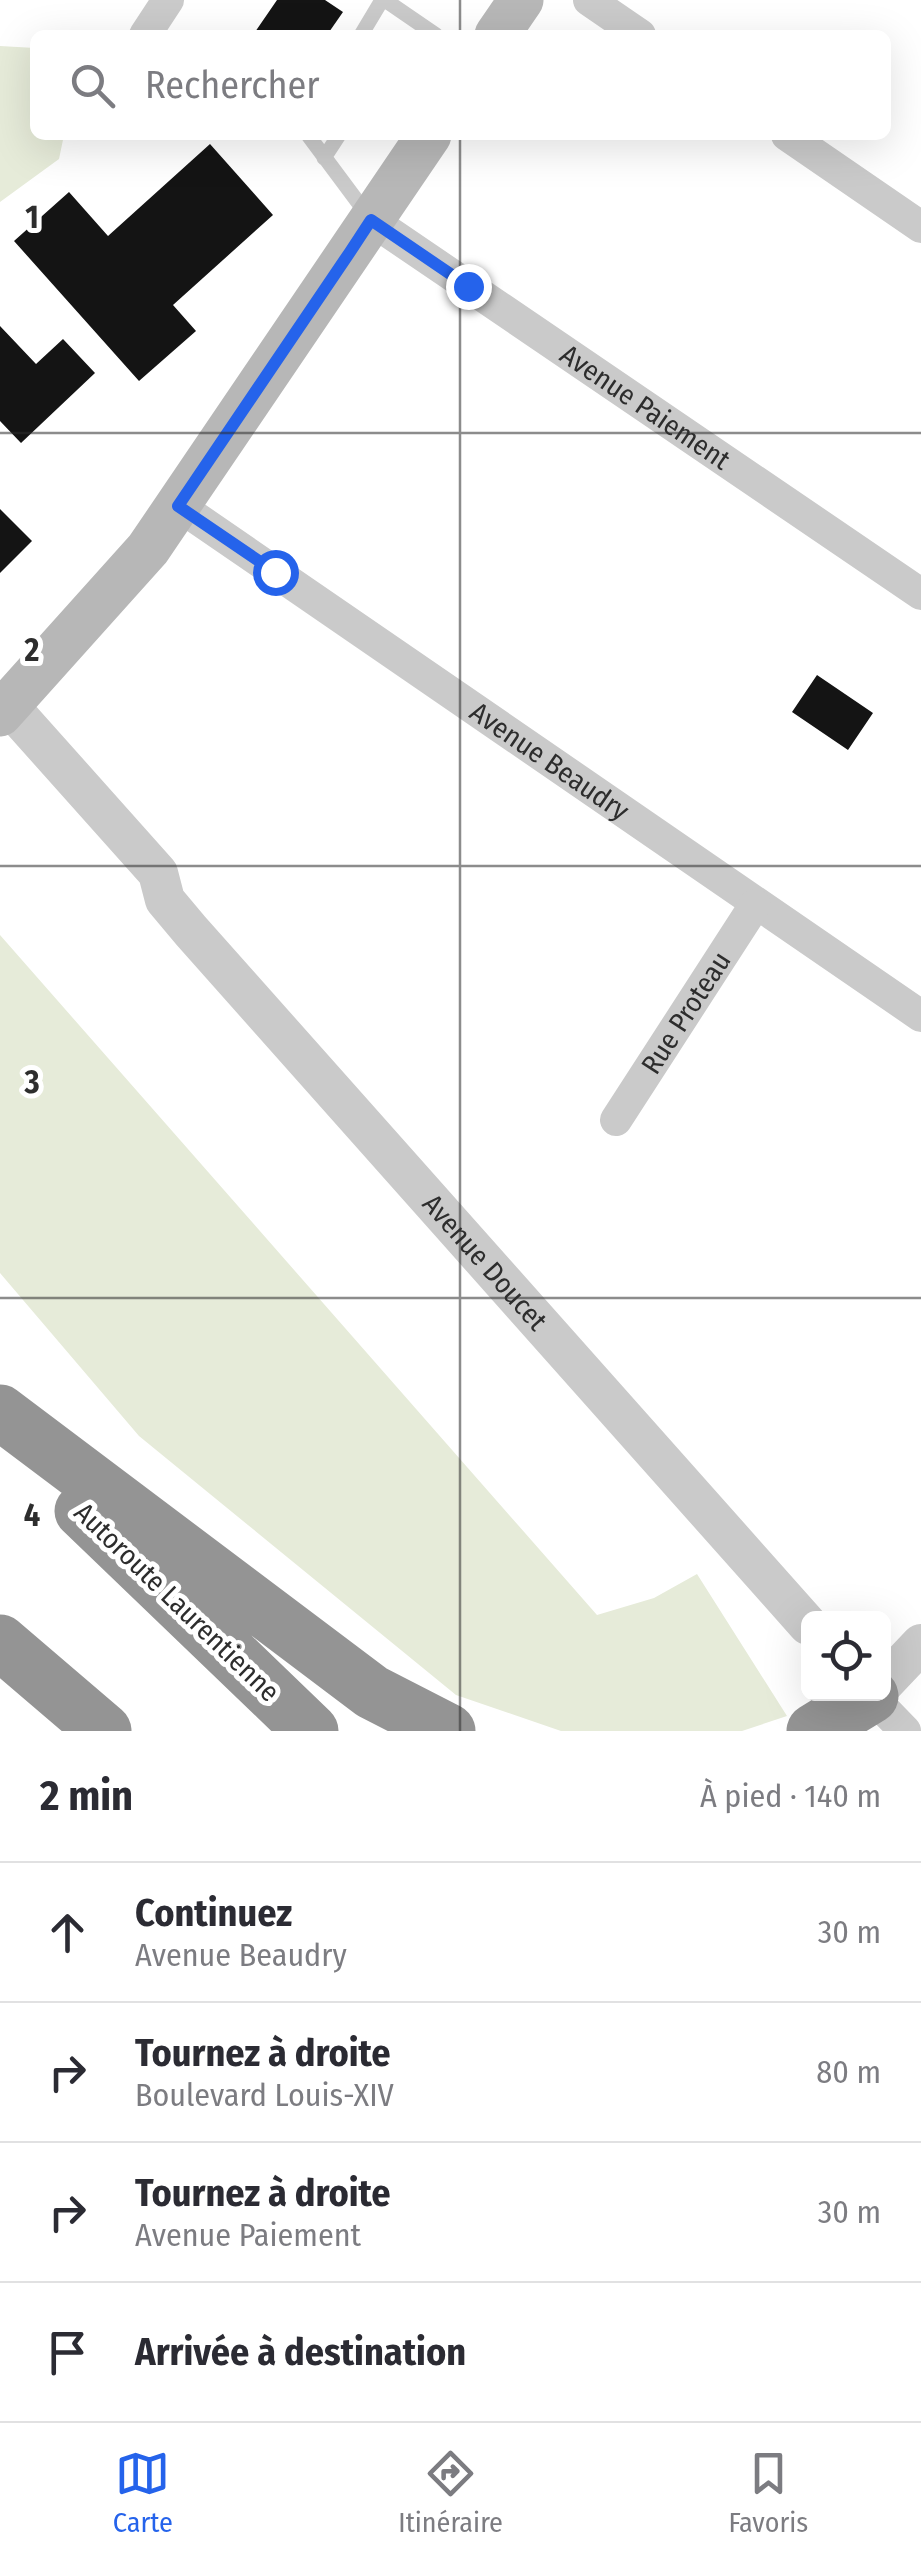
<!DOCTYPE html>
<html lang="fr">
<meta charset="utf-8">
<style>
:root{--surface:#fff;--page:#f2f2f3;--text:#2b2b33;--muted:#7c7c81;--line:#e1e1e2;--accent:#2563eb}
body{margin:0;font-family:"Fira Sans Condensed",sans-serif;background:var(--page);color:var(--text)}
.controls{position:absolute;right:30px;bottom:30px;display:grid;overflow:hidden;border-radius:15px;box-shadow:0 10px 40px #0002}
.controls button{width:90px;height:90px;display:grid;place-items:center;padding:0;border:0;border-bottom:2px solid var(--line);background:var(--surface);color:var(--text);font:50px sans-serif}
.stop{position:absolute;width:30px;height:30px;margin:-22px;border:8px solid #2563eb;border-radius:50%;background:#fff}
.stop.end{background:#2563eb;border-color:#fff;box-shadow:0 2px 10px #0008}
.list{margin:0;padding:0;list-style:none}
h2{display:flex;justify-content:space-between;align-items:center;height:130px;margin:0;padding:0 40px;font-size:42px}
h2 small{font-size:32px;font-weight:400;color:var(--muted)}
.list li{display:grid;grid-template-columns:65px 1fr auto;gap:30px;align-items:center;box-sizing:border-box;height:140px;padding:0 40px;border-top:2px solid var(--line)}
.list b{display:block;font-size:38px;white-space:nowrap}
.list p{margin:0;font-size:32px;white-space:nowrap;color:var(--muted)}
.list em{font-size:32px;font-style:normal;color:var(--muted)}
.icon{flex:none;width:55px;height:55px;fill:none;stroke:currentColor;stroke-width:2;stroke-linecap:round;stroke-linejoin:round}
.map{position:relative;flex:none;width:921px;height:1731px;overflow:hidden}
.search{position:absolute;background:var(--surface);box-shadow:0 10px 40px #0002;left:30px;right:30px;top:30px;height:110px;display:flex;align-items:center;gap:25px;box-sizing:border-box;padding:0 35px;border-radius:15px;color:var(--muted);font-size:38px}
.sheet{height:690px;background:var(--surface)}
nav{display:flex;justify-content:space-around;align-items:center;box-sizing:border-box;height:140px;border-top:2px solid var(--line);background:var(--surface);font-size:28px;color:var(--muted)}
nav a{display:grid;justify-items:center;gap:5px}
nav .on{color:var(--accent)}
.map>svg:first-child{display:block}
</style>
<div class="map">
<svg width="921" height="1731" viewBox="0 0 921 1731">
<rect width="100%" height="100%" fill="#fff"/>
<path fill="#e6ebd9" d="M0,46L35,48V135H64L59,159L0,202Z
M0,935L597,1615L654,1598L697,1574L787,1716L742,1731H561L456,1695L139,1436L0,1273Z"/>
<path fill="#141414" d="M277,0H325L343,12L327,35H253Z
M210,144L273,215L173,305L196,331L139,381L14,241L69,192L108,236Z
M0,326L36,364L63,339L95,373L21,443L0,421Z
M0,509L32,541L0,573Z
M817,675L873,713L848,750L792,712Z"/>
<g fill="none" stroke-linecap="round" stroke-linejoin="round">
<path stroke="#cacaca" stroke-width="15" d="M385,0L436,35
M361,35L382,0
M308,135L369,217
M324,158L339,135"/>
<g stroke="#cacaca" stroke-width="32">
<path d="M589,0L640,35"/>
<path d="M145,35L168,0"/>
<path d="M787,135L921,227"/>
<path id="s1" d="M371,220L921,594"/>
<path id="s2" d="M179,506L921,1016"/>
<path id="s3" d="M616,1120L755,905"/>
<path d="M871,1696L905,1731"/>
</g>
<g stroke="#cacaca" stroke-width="40">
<path id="s4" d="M9,706L158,873L165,900L191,931L808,1625"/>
<path d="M884,1683L921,1644"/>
</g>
<path stroke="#b7b7b7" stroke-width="45" d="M497,35L521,0
M0,714L148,549L429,135"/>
<path stroke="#949494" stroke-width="55" d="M0,1412L372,1692L448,1731
M82,1511L311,1731
M0,1642L104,1731
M814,1731L871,1696"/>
</g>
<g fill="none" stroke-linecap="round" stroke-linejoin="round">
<path stroke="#2563eb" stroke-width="12" d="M275,572L178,506L350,252L371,220L468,286"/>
</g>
<path fill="none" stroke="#2d2d2d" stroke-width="2.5" stroke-opacity="0.55" d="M460,0V35M460,135V1731M0,433H921M0,866H921M0,1298H921"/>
<g text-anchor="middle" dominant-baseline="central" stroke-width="10" stroke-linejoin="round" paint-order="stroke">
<g font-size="28" fill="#2d2d2d" stroke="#fff">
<text stroke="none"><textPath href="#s1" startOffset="332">Avenue Paiement</textPath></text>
<text stroke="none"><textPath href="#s2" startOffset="450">Avenue Beaudry</textPath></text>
<text stroke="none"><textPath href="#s3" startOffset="128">Rue Proteau</textPath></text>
<text stroke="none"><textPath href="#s4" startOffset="735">Avenue Doucet</textPath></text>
<text transform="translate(177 1602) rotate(44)">Autoroute Laurentienne</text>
</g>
</g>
<g font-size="32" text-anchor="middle" font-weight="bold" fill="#2d2d2d" stroke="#fff" stroke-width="10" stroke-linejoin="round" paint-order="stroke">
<text x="32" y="228">1</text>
<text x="32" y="661">2</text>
<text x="32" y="1093">3</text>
<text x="32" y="1526">4</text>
</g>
</svg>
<div class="controls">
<button><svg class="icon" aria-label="locate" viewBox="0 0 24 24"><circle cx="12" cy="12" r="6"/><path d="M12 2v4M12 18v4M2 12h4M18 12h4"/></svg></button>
</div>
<div class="stop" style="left:275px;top:572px"></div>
<div class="stop end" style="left:468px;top:286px"></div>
<div class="search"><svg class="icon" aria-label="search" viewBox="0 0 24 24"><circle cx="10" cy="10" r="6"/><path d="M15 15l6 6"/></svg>Rechercher</div>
</div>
<section class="sheet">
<h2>2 min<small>À pied · 140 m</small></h2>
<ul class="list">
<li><svg class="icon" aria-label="ahead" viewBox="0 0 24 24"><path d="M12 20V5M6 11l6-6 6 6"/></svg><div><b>Continuez</b><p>Avenue Beaudry</p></div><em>30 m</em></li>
<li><svg class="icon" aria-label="right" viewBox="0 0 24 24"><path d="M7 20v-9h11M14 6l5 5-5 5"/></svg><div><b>Tournez à droite</b><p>Boulevard Louis-XIV</p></div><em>80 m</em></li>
<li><svg class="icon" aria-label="right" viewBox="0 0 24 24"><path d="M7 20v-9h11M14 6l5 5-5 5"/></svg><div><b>Tournez à droite</b><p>Avenue Paiement</p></div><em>30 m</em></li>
<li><svg class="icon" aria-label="arrive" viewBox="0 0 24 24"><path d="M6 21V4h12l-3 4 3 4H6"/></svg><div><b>Arrivée à destination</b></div></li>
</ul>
</section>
<nav>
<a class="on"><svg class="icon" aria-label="map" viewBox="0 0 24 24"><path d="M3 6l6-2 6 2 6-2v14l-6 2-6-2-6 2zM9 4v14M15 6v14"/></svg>Carte</a>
<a><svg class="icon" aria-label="directions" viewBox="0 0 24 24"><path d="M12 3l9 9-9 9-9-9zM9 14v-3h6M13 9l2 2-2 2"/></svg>Itinéraire</a>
<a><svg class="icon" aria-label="saved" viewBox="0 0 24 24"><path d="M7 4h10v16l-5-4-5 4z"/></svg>Favoris</a>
</nav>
